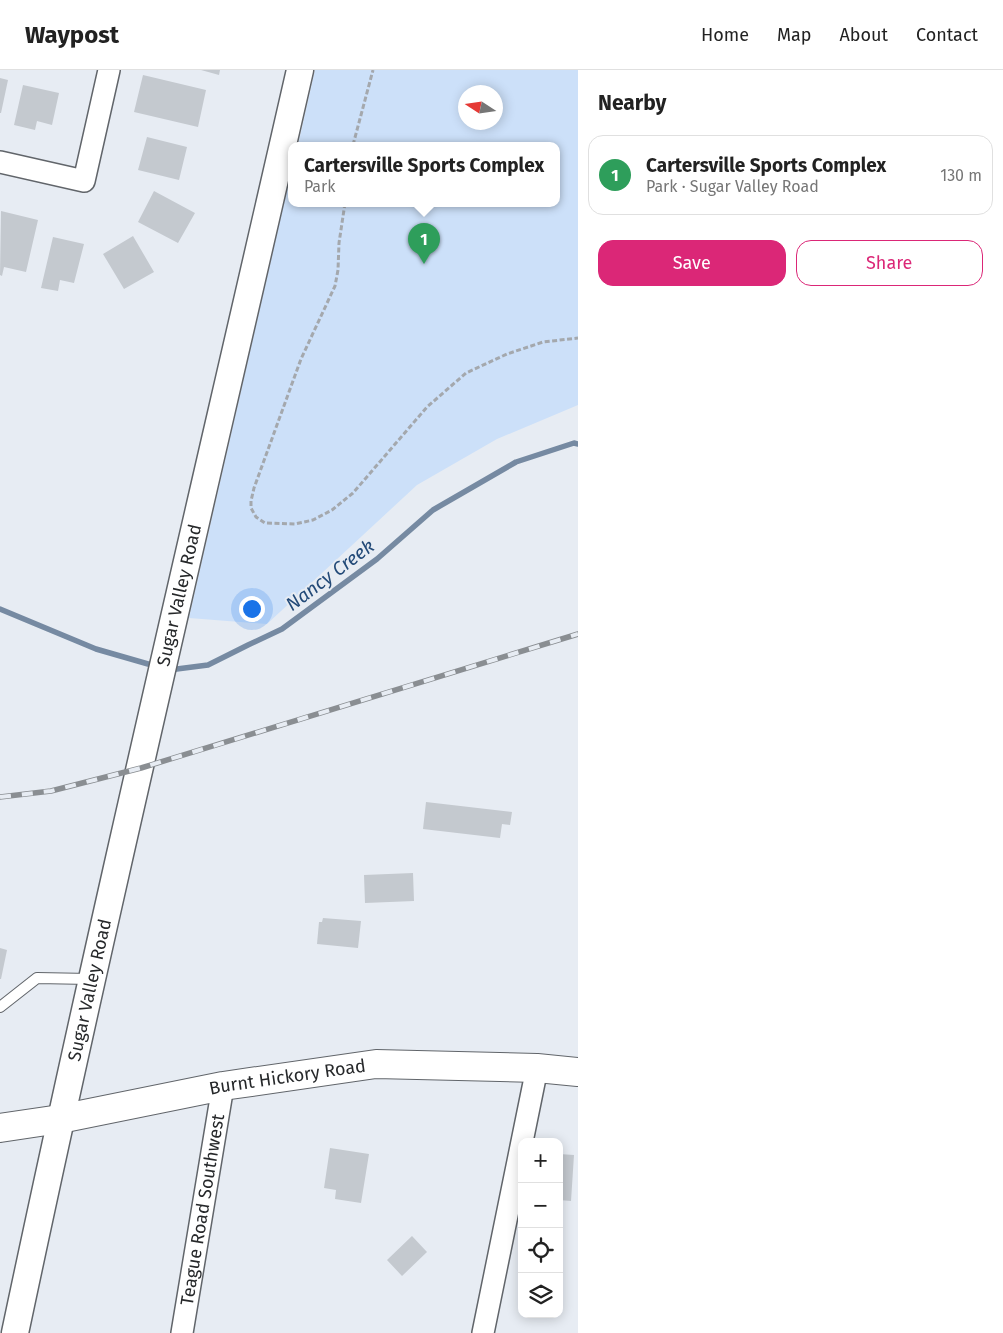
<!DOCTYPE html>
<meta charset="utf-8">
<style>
:root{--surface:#fff;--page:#f6f6f6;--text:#222;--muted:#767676;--line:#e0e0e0;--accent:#db2777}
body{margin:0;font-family:"Fira Sans",sans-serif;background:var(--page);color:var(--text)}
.controls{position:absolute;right:15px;bottom:15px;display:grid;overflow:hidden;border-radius:10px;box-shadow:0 2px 12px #0003}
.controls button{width:45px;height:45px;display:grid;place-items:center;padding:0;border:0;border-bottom:1px solid var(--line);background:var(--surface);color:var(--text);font:25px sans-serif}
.compass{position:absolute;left:458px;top:15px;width:45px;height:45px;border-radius:50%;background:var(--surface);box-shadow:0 2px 12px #0003;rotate:282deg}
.you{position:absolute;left:251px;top:538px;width:18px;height:18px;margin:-12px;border:4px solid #fff;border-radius:50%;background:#1a73e8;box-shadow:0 0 0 8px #1a73e833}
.badge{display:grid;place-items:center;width:32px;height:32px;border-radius:50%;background:var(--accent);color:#fff;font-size:16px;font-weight:700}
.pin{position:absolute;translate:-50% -41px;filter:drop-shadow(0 1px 2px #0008)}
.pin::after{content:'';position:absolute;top:26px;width:18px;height:15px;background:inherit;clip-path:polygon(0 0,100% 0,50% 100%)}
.popup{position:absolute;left:288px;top:72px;width:272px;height:65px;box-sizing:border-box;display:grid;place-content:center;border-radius:10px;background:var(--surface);filter:drop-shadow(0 1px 4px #0005);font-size:16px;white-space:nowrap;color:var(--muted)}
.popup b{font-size:19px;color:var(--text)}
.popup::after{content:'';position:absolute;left:50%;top:100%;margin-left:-10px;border:10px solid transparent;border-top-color:var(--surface)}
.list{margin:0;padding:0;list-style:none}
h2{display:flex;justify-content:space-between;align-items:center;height:65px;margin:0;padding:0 20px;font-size:21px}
h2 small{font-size:16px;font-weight:400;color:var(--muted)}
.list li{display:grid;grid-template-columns:32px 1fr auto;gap:15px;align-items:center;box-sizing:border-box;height:80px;margin:0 10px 10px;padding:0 10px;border:1px solid var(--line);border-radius:15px}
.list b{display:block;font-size:19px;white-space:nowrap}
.list p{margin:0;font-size:16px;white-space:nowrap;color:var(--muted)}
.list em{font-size:16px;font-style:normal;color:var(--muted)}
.actions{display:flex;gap:10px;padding:15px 20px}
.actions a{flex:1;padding:11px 0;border:1px solid var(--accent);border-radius:15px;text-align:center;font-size:18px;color:var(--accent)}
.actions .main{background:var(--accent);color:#fff}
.icon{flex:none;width:28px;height:28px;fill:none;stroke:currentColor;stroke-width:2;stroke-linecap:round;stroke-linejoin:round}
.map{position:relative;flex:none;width:578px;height:1263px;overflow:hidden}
header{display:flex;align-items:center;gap:30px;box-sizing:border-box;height:70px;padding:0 25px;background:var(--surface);border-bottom:1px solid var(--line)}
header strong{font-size:24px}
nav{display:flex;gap:28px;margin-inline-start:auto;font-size:18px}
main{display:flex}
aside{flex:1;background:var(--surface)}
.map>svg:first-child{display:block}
</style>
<header>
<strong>Waypost</strong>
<nav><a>Home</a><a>Map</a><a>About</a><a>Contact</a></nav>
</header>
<main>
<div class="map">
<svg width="578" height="1263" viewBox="0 0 578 1263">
<rect width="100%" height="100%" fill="#e7ecf3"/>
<path fill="#cce0f9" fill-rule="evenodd" d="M315,0H578V335L497,369L417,415L267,554L189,548L291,103L292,133H556V75H298ZM466,22H496V52H466Z"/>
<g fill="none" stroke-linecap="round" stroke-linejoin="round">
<path stroke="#768aa2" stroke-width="5.5" d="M0,539L96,579L155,596
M169,600L208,595L248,575L282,559L377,489L433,440L516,392L574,373L578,374"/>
</g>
<path fill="#c4c9cf" d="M201,0H220L219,5Z
M143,5L206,20L198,57L134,42Z
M0,8L8,10L1,43H0Z
M23,15L59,23L52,55L37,51L35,60L14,55Z
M147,67L187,77L179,110L138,100Z
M154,121L195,143L178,173L138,152Z
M1,141L38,150L26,202L4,197L2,206L0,205Z
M133,166L154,202L124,219L103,184Z
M53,167L84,174L74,213L60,210L58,221L41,218Z
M426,732L512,742L510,755L502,754L500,768L423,759Z
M413,803L414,831L365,833L364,805Z
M323,848L361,851L358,878L317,874L319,852H322Z
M0,878L7,880L1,909H0Z
M330,1078L369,1084L361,1133L335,1129L336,1120L324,1118Z
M559,1084L574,1085L571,1131L559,1130Z
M412,1166L427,1182L402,1206L387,1190Z"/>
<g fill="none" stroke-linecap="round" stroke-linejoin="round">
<defs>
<path id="service" d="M0,937L37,908L90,909"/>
<g id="minor">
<path d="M0,92L84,111L109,0"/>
<path id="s1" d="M182,1263L223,1016"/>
<path d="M483,1263L537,998"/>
</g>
<g id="tertiary">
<path id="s2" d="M15,1263C104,841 204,421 300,0"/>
</g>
<g id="secondary">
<path id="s3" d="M0,1058L60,1049L223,1016L376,994L537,998L578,1002"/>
</g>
</defs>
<use href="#service" stroke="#61656a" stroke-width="12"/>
<use href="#minor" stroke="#61656a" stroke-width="24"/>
<use href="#tertiary" stroke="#61656a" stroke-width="29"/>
<use href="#secondary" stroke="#61656a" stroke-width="30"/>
<path stroke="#a4a8ad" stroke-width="3" stroke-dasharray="5 2.5" stroke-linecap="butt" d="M353,75L373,0
M345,133L339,173L338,200L335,216L301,289L254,418L251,431V438L256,447L265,453L295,454L313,450L332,440L353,423L427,337L466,303L507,284L543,272L578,268"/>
<use href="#service" stroke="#fff" stroke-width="10"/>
<use href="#minor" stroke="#fff" stroke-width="21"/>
<use href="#tertiary" stroke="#fff" stroke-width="26"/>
<use href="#secondary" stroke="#fff" stroke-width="28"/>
<defs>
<path id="rail" d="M0,727L51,721L141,698L578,564"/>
</defs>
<use href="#rail" stroke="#8a8e92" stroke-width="5.5"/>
<use href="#rail" stroke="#e7ecf3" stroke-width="4" stroke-dasharray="11" stroke-linecap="butt"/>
</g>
<g text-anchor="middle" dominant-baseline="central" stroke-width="4" stroke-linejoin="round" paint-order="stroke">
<g font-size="18" fill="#26282a" stroke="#e7ecf3">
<text stroke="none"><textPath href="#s2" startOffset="756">Sugar Valley Road</textPath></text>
<text stroke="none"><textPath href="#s2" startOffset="351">Sugar Valley Road</textPath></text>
<text stroke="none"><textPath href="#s3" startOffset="292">Burnt Hickory Road</textPath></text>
<text stroke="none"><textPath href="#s1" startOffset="125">Teague Road Southwest</textPath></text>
</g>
<g font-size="19" font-style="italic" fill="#234a78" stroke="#e7ecf3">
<text transform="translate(330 505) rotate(-37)">Nancy Creek</text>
</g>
</g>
</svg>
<div class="controls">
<button>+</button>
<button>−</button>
<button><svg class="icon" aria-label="locate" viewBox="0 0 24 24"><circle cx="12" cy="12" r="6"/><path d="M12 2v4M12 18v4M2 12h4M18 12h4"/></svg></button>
<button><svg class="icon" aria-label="layers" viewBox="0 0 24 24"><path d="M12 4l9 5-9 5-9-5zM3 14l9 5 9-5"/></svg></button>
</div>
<svg class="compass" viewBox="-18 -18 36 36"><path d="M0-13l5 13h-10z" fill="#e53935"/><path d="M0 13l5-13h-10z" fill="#767676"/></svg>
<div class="you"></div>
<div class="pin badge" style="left:424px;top:194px;background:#2e9e5b">1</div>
<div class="popup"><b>Cartersville Sports Complex</b>Park</div>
</div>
<aside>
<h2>Nearby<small></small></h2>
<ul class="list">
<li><span class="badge" style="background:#2e9e5b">1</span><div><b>Cartersville Sports Complex</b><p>Park · Sugar Valley Road</p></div><em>130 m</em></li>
</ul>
<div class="actions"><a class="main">Save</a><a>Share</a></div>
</aside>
</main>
